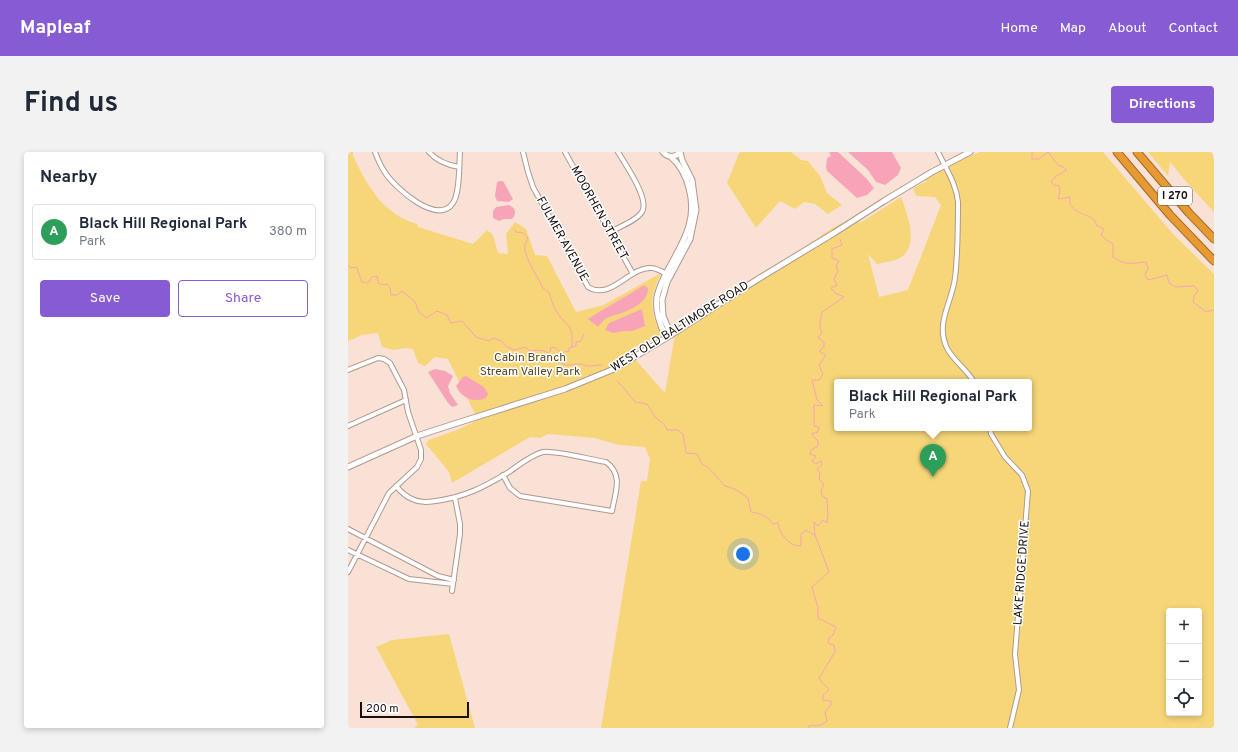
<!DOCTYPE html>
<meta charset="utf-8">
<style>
:root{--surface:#fff;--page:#f2f2f3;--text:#1f2937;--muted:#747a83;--line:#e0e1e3;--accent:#865bd4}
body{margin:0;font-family:Overpass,sans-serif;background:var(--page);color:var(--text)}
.controls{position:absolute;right:12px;bottom:12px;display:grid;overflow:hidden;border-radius:4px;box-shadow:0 2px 6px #0003}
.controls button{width:36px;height:36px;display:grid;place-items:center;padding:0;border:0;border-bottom:1px solid var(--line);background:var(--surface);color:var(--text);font:20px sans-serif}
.scale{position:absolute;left:12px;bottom:10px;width:109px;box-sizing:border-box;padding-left:4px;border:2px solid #18100d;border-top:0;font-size:11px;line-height:14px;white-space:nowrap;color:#18100d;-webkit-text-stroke:3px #fff;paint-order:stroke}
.you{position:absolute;left:395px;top:402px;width:14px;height:14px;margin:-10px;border:3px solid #fff;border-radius:50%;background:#1a73e8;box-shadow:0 0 0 6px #1a73e833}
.badge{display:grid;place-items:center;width:26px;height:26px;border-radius:50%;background:var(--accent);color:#fff;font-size:13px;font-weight:700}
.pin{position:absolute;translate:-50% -33px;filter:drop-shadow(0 1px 2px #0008)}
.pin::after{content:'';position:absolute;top:21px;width:14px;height:12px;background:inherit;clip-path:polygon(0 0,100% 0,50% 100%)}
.popup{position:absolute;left:486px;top:227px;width:198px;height:52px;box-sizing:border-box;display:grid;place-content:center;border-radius:4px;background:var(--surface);filter:drop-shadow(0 1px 3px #0005);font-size:13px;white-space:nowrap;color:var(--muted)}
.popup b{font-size:15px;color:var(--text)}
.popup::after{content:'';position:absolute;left:50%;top:100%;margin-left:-8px;border:8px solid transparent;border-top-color:var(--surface)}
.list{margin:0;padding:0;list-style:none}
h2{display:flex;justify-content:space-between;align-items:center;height:52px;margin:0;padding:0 16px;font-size:17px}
h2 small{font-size:13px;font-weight:400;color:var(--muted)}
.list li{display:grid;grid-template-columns:26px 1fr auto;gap:12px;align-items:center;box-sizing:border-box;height:56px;margin:0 8px 8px;padding:0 8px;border:1px solid var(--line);border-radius:4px}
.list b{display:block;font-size:15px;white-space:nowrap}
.list p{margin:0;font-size:13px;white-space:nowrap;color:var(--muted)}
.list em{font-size:13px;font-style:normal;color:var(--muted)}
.actions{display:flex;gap:8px;padding:12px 16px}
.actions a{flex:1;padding:9px 0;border:1px solid var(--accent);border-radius:4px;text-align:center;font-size:14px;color:var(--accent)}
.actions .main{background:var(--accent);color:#fff}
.icon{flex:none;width:22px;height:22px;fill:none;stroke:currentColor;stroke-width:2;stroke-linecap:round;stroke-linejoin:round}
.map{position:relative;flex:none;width:866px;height:576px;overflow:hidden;border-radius:4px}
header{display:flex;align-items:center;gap:24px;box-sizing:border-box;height:56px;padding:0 20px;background:var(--accent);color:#fff}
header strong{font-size:19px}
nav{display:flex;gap:22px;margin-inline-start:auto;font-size:14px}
.intro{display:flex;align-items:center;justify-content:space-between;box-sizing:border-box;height:96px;padding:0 24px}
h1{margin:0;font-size:28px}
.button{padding:10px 18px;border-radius:4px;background:var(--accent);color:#fff;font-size:14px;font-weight:700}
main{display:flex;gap:24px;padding:0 24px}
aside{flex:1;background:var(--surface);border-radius:4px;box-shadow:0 2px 6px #0003}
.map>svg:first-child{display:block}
</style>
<header>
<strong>Mapleaf</strong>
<nav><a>Home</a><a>Map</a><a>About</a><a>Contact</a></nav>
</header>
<div class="intro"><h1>Find us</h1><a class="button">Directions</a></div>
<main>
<aside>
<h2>Nearby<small></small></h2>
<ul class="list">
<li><span class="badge" style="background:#2e9e5b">A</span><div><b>Black Hill Regional Park</b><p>Park</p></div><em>380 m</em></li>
</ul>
<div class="actions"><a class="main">Save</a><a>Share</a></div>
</aside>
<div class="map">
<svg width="866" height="576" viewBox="0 0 866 576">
<rect width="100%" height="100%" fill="#fae1d6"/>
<path fill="#f6d679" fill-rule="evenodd" d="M0,0H5V4C20,35 35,62 69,72L70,75L125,92L139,78L145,83L150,101L160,102L158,82L167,70L178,77L187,103L199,104L228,160L256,153L313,121C302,146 301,156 313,182L283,197L286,206L317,241L327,182L486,75L510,63L512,71L553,45C559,61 570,89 556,103C550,109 537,110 529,112L520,102L531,145L560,138L593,53L587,45L568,44L565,36L579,29L573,28L607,10L632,0H755L825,82L866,122V576H253L293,329H299L302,307L297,295L271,293L247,286L200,282L192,286L182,285L104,331L101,320L78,292L81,288L109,278L130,268L100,207L87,205L77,214L70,211L65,197L58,196L45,198L34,195L30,181L14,183L0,189ZM489,230H681V276H489ZM821,459H851V561H821Z
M394,0H443L453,8L460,9L472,24L479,41L494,53L480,62L467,52L456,50L447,57L432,49L408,76L379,31L391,1Z
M800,0H864L866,8V60L840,32L822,10L820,24Z
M101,482L127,576H66L70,573L28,495L44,488Z"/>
<path fill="#f7a4b9" d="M481,0H490L518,26L526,36L519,43L509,46L479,19C477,14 479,11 479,6L483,4Z
M500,0H544L553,16L550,23L537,33L528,30L520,18Z
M152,29H155L165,47L161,50L149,49L147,44L149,30Z
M161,53C168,56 169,62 164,67H156L151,69L145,66V59L148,55Z
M296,133L300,136C300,150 286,156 274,161C269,163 264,163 259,166C255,168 253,172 250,175L240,167C258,155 278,145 296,133Z
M294,157L297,174L284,179H276L265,181L257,178L261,171Z
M87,217L97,219L105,224L100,234L102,241L110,253L104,255L100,251L80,220Z
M118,224L136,235L140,242L138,246C126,251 114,247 108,234L115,225Z"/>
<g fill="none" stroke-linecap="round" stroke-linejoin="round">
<path stroke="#f7a4b9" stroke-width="1" d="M684,0V7H691L700,0L710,13L715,15L719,18L707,25L703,30L707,34L711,33L712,39L710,47L722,45C719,59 735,61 744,66C747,68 748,71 749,74L756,77L753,83L758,88L765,92V105C778,114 784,111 798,110L800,116L797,123L800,128L819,123L821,131L828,135L846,134L850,138L846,145L845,150L858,160L866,158
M166,77L168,80L176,81L180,86L177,92V99L181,110L195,136L201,141L206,155L212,165L221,174L224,182V195
M0,113L2,116L9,115L10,119L14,130L20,131L24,125L29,124L30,131L35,133L39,132L42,136L43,143H49L54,139L67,150L71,160L78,166L89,159L99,163L103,171L114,169L128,185L141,189L145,186L154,189L159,195L167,198L177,195L182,199C206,195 200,208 216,212C221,214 226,212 231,212C234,212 238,214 241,214C245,214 249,213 254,213
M202,200L203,195C209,195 211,198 213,203L217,199L221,200V196L228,194V190L233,189L236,182
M269,229C276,235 281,243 287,250L299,252C302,256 305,263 308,266C314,272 316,270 319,278H330L335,282L338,301L349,302L354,312L361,316L377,334L387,337L400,346L403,360C411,361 420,364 425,372L430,371C432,383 441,394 453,394V382L458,378L466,383
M460,576L461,574L473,573L479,569L477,560L483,553V549L475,548V543L481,538C478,533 474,532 471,526L487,500L486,493L481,492L480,487L485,483L488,475L470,466V456L464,435L481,420L467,383L466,370L470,374L475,368L479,371L480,363L479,347L474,344L473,338L476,332L471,327L472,321L469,317L474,313L473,309L468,312L464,309L468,304L462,302L463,298L470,294V289L465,284L464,281H469L471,275L466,274V253L475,254L469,248L464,228H471L475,222L471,213L478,203L471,199L476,195V190L470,186L474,181C470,174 473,167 474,160L496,145L487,141L483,136L489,133L486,127L490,119L488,114L491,109L484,106V97L494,93L492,87"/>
<defs>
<path id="minor" d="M27,0C30,8 33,15 38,22C48,36 89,74 105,51C112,41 111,13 112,0
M81,0C89,9 98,13 111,15
M175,0L180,20L185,35L240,135C263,149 281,115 303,116C309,116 315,120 320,123
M217,0L285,122
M590,0C598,17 608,31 610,50C610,75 610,101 607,126C604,150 588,170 598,194C603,207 619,217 626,230
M262,80C271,75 288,69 294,60C302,47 277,12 270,0
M0,218L30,206L36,207L42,211L56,238L60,260L73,298V307L69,315L41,341L0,420
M0,274L58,248
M642,276L643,282L657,305L674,323L680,339L667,502L671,538L662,576
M48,334C53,340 57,344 64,347C72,351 80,350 88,349C117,345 136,335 161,320C171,313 183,303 195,300C207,298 244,308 258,310C276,323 267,341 264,359L172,344L162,336L155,323
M0,377L90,424L106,428
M0,398L61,427L105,432
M104,439L112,382V372L107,346"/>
<path id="tertiary" d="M315,0C320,6 327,6 332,0
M323,183L315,164L314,148L319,130L342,87L348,58L344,28L334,8L332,0
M318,186C312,172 307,159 309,145C311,134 316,125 321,116C335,90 350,68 341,36C338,24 332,13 323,5
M0,315L69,284L106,272L217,237L266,217L318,186L410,127L486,81L536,49L584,20L622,0"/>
<path id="motorway" d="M769,0L822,63L866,109
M789,0L841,61L866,87"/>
</defs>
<use href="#minor" stroke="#af998e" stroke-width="6"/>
<use href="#tertiary" stroke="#af998e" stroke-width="7"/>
<use href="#motorway" stroke="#9f6925" stroke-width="9"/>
<use href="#minor" stroke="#fff" stroke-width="4"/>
<use href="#tertiary" stroke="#fff" stroke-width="5"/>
<use href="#motorway" stroke="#e79932" stroke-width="7"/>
</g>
<g text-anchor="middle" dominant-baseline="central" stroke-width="3" stroke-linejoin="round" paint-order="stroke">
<rect fill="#fff" stroke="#5d5856" stroke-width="1" x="810" y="35" width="34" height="18" rx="3"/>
<g font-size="11" font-weight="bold" fill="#18100d">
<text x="827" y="44">I 270</text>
</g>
<g font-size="12" fill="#18100d" stroke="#fff">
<text transform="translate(251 61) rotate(61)">MOORHEN STREET</text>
<text transform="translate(214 87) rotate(61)">FULMER AVENUE</text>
<text transform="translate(332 175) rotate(-32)">WEST OLD BALTIMORE ROAD</text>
<text transform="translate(674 421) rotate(-86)">LAKE RIDGE DRIVE</text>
</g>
<g font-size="12" fill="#56481e" stroke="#fff">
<text x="182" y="206">Cabin Branch<tspan x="182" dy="14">Stream Valley Park</tspan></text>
</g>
</g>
</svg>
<div class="controls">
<button>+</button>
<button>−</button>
<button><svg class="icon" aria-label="locate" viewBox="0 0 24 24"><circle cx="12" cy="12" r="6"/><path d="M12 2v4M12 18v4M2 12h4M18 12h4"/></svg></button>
</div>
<div class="scale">200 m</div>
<div class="you"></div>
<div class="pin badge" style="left:585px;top:325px;background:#2e9e5b">A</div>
<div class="popup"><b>Black Hill Regional Park</b>Park</div>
</div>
</main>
